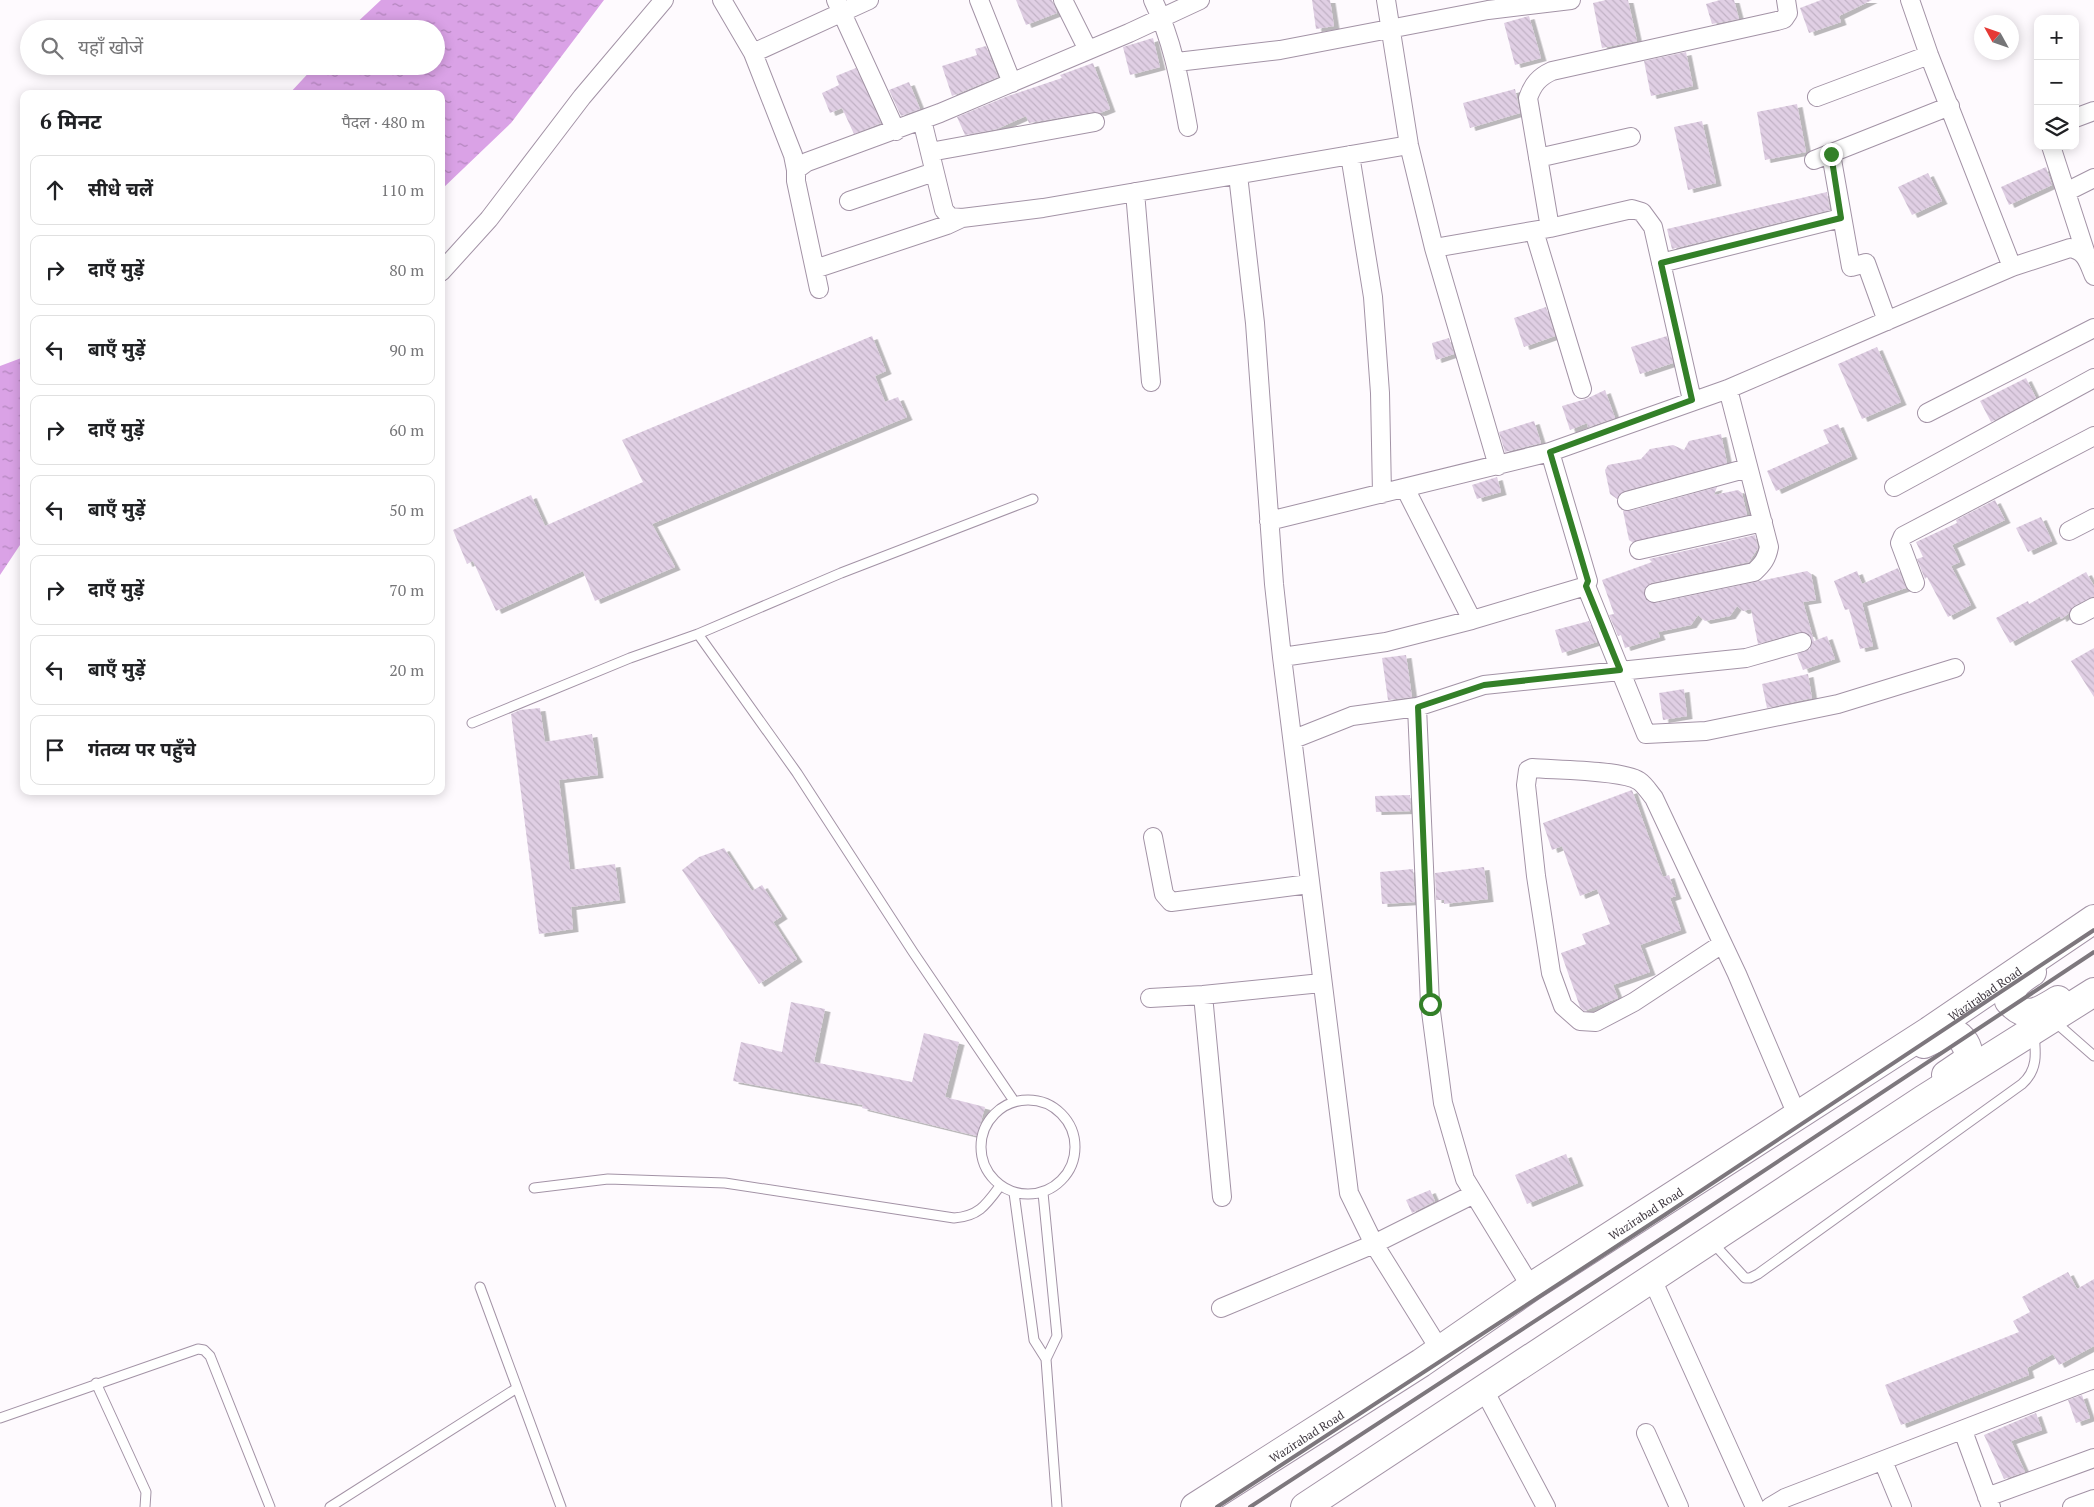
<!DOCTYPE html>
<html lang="hi">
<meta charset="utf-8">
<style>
:root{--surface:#fff;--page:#f2f2f2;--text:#202124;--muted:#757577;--line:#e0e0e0}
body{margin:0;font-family:"PT Serif","Noto Sans Devanagari",serif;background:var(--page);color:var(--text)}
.controls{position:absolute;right:15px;top:15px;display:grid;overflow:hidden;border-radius:10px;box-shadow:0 2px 12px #0003}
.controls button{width:45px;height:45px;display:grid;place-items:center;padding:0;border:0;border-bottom:1px solid var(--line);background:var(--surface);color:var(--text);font:25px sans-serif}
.compass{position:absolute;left:1974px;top:15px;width:45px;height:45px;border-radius:50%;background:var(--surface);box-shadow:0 2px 12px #0003;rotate:310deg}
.stop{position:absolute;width:15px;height:15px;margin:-11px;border:4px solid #338028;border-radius:50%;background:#fff}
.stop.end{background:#338028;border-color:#fff;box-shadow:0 1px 5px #0008}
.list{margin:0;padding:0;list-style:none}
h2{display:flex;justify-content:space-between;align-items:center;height:65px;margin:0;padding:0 20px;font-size:21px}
h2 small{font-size:16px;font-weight:400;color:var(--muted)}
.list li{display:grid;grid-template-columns:32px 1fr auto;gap:15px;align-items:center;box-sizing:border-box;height:70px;margin:0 10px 10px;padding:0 10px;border:1px solid var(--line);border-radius:10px}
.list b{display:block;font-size:19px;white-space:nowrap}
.list em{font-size:16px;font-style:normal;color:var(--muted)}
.icon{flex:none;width:28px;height:28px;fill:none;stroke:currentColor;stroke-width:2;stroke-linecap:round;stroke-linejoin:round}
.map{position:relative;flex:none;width:2094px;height:1507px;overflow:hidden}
.search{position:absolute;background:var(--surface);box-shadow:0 2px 12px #0003;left:20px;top:20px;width:425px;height:55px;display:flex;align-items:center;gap:12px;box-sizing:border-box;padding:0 18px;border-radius:28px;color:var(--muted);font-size:19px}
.panel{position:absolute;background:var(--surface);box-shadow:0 2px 12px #0003;left:20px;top:90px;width:425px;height:705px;border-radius:10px}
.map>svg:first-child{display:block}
</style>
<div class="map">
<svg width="2094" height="1507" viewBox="0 0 2094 1507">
<defs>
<pattern id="water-ripples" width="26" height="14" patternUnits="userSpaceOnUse" patternTransform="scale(1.25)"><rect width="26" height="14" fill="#daa2e6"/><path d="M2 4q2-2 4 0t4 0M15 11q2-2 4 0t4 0" fill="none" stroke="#b285bc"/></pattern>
<pattern id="building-back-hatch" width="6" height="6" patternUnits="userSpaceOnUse" patternTransform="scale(1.25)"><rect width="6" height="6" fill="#e0cfe4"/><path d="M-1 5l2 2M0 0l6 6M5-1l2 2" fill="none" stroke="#c1b2c5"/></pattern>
<filter id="shadow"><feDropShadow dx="5.5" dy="3" stdDeviation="0" flood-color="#0004"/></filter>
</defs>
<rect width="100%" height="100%" fill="#fefafe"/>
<path fill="url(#water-ripples)" d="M381,0H604L511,123L441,190V94H289L315,66H436V29H350Z
M24,357V539L0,575V366Z"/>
<path fill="url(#building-back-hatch)" filter="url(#shadow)" d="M1016,0H1052L1057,13L1026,25Z
M1312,0H1330L1334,26L1316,29Z
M1606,0H1628L1637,41L1602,48L1593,3Z
M1720,0H1734L1739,19L1712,24L1706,4Z
M1821,0H1872L1839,16L1841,22L1809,33L1800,8Z
M1529,16L1541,58L1515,65L1504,23Z
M1153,38L1160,67L1130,75L1123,47Z
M986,46L998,77L952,96L942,66L977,55L975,49Z
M1686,52L1693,86L1651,96L1644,61Z
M1093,63L1110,109L1100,113L1093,112L1029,123L1026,116L997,129L965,135L957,117L1008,96L1062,78L1060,75Z
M856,68L881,123L854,134L842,108L830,113L822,93L839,85L836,76Z
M909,82L920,109L901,116L889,90Z
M1515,89L1520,113L1470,128L1463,103Z
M1797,104L1806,152L1765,160L1757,112Z
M1702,121L1716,183L1688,190L1674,127Z
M2046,167L2052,185L2009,205L2001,187Z
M1928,173L1942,201L1912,215L1898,187Z
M1827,192L1830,210L1672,249L1667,229Z
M1546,307L1555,336L1524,347L1514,318Z
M872,336L886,371L875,376L885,402L898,397L907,417L652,524L675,567L595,601L583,571L496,611L473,561L467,564L453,530L531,495L545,526L643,482L622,440Z
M1667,336L1673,363L1640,374L1631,347Z
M1449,338L1454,354L1436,360L1432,343Z
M1877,347L1901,402L1862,419L1838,364Z
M2026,378L2036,398L1991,422L1980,401Z
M1605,390L1615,418L1588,427L1587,423L1570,430L1562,406L1586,399Z
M1534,421L1541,443L1505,452L1499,432Z
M1838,424L1852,456L1776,491L1767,471L1829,443L1823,430Z
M1721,434L1727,463L1624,491L1617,499L1610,494L1605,470L1608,465L1641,459L1650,449L1673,445L1684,450L1689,441Z
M1497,477L1501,492L1477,499L1472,485Z
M1717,487L1714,495L1738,490L1742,493L1747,515L1632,542L1629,540L1623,511H1630Z
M1995,500L2005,520L1952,545L1960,562L1951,566L1971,605L1948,617L1927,577L1925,579L1917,559L1923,557L1916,542L1957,523L1956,520Z
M2041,517L2052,541L2028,552L2016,528Z
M1755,535L1758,548L1749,562L1651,583L1644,589L1646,600L1656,603L1807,571L1811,574L1816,600L1803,602L1814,641L1827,636L1835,659L1803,670L1797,654L1810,649L1812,640L1809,634L1799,632L1758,644L1751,609L1743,611L1737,606L1730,616L1705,621L1698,615L1691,625L1658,632L1660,637L1625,648L1621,635L1618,636L1609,615L1614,614L1602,580L1652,562L1649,559Z
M1898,568L1906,588L1862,603L1873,646L1860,649L1849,609L1845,610L1834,581L1857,571L1862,584Z
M2086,572L2094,586V596L2074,606L2068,614L2061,619L2060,616L2010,643L1996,618L2028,601L2029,604Z
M1589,621L1597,642L1562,653L1555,630Z
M2094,648V697L2071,661Z
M1406,655L1412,697L1388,700L1382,658Z
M1808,674L1812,698L1767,708L1762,684Z
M1684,689L1687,716L1663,720L1659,693Z
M540,708L545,742L592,734L598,775L559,780L570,870L615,864L620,900L571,907L573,929L539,934L511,714L520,710Z
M1632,790L1663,877L1669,875L1676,896L1670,898L1681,930L1640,945L1650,972L1613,985L1618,998L1584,1011L1580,1007L1561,953L1586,944L1582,934L1610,924L1597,889L1580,896L1562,846L1552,850L1543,823Z
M1410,795L1411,811L1376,812L1375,796Z
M724,848L752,891L762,885L782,916L773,922L797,959L759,984L682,870L699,857Z
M1484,867L1488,899L1444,904V900H1436L1435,873Z
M1413,869L1415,902L1382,904L1380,872Z
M791,1002L825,1009L814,1062L912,1082L924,1033L959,1042L945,1097L985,1107L977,1136L862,1108L863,1105L733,1081L741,1042L782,1052Z
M1566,1154L1578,1183L1527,1204L1515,1175Z
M1430,1190L1435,1201L1412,1213L1406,1200Z
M2068,1272L2077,1289L2094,1279V1346L2059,1365L2053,1354L2027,1368L2029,1375L1901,1425L1885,1385L2019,1332L2013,1321L2030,1312L2022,1297Z
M2082,1395L2090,1418L2076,1423L2068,1400Z
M2036,1413L2042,1430L2011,1441L2025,1472L2004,1479L1984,1435Z"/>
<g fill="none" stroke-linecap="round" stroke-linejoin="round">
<defs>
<path id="service" d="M472,723L630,658L698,634
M2054,1021L2094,1056
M981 1147a47 47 0 1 1 94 0a47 47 0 1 1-94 0Z
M1014,1101L913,952L797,773L698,634L841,573L1033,499
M534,1188L608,1179L725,1183L954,1218C979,1216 986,1205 1000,1186
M1014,1193L1034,1340L1046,1359L1057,1507
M1043,1193L1057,1336L1046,1359
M1713,1243L1745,1278H1750L1758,1274L2022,1084C2038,1070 2036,1053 2034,1034
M480,1287L561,1507
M96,1383L146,1492L145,1507
M0,1418L198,1349L204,1350L210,1356L270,1507
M330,1507L517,1388"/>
<path id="minor" d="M722,0L753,53L793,155L796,170
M836,0L896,131
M979,0L1012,83
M1063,0L1088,50
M1153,0C1173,41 1180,83 1188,127
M1386,0L1409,145L1434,248L1498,466
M1910,0L1929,55L2012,267
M753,53L869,0
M1177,62L1280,50L1488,10L1571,0
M1817,97L1929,55
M2075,118L2094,111
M922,120L944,210L950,217L962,218L1043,208L1409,145
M2051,146L2087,257
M930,152L1095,122
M1831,154L1851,267L1866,263L1887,321
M1350,155L1373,297L1380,393L1382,494
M1538,158L1631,137
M1814,160L1950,106
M1238,175L1255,323L1274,584L1282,657L1349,1193L1374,1244L1440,1350
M1135,192L1151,382
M2066,192L2094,178
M849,201L934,172
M1550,228L1528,98C1533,84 1539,77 1552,71L1777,21L1784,19L1788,13L1786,0
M1534,231L1582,389
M1434,248L1550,228L1632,209L1642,212L1653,227L1692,400
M1661,263L1841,218
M815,269L947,225L962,218
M441,272L489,219L582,97L664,0
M819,289L796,181V170L807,162L940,113L1129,33L1200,0
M1927,413L2094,328
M1894,487L2094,378
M1405,488L1472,620
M1627,501L1748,468
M1269,521L1550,452L1728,389L2012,267L2070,248C2086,251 2088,262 2094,276
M2069,531L2094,518
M1639,550L1763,522
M1915,583L1900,543L1903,536L2094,436
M1586,586L1646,734L1706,731L1838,704L1955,668
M1654,593L1754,572C1763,564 1767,558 1769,547L1728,389
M2079,615L2094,607
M1282,657L1386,642L1472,620L1586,586L1588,581L1550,452
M1417,707L1430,1004L1443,1103L1465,1179L1531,1287
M1294,739L1352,716L1417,707L1484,685L1746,658L1802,642
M1153,837L1164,894L1171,902L1309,884
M1722,944L1634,1002L1596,1022L1580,1021L1563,1006L1551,973L1536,876L1526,785L1528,770L1532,768C1554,770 1623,770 1639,781C1645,785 1649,792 1654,798L1737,974L1797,1115
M1203,995L1222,1197
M1150,998L1203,995L1321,983
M1652,1279L1755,1507
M1221,1308L1374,1244L1474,1194
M1484,1390L1546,1507
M1963,1431L1991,1507
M1646,1433L1679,1507
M1883,1461L1902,1507
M1987,1497L2094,1458
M1770,1507L1785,1498L2094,1379
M2072,1507L2094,1499"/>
<g id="trunk">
<path d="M2032,972C2020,980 2011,985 2009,1001C2027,1021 2038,1012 2058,1000"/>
<path d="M1924,1044L1951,1031C1963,1037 1970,1047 1968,1060L1946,1075"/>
<path id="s1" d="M1195,1507L1421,1363L1531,1287L1929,1031L2094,919"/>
<path d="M1305,1507L1924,1099L2094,992"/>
</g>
</defs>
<use href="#service" stroke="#a393a6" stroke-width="11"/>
<use href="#minor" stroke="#a393a6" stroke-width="20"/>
<use href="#trunk" stroke="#a393a6" stroke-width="30"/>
<use href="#service" stroke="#fff" stroke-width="9"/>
<use href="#minor" stroke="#fff" stroke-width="18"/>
<use href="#trunk" stroke="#fff" stroke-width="28"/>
<path stroke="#7d777d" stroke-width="4" d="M1217,1507L1666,1214L2094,930
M1250,1507L1676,1229L2094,952"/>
</g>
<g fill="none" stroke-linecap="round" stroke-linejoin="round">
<path stroke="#338028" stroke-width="6" d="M1430,1004L1418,707L1484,685L1620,670L1586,586L1588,581L1550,452L1692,400L1661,263L1841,218L1831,154"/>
</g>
<g text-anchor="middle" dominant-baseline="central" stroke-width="4.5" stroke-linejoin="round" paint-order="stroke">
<g font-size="12" fill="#413a42" stroke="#fefafe">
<text stroke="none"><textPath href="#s1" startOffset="942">Wazirabad Road</textPath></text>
<text stroke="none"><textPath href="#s1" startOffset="538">Wazirabad Road</textPath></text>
<text stroke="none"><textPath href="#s1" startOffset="132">Wazirabad Road</textPath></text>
</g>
</g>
</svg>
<div class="controls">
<button>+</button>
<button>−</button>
<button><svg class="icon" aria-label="layers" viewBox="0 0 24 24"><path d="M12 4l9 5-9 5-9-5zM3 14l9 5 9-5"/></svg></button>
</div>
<svg class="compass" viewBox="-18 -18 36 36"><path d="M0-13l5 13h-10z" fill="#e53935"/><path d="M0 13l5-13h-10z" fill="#757577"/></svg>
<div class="stop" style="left:1430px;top:1004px"></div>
<div class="stop end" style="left:1831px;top:154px"></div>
<div class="search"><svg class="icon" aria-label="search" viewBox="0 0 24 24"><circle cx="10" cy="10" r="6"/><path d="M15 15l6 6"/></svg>यहाँ खोजें</div>
<section class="panel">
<h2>6 मिनट<small>पैदल · 480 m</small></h2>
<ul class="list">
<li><svg class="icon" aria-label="ahead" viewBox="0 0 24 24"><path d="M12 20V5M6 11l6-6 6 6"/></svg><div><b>सीधे चलें</b></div><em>110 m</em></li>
<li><svg class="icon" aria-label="right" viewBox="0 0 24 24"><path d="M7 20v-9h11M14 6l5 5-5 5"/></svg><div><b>दाएँ मुड़ें</b></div><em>80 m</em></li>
<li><svg class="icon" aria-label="left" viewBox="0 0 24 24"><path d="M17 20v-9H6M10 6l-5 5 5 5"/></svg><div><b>बाएँ मुड़ें</b></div><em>90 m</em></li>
<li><svg class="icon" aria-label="right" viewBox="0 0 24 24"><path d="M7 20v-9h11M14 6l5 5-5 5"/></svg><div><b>दाएँ मुड़ें</b></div><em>60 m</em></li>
<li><svg class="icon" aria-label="left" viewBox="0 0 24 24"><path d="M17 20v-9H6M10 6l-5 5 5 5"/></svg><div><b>बाएँ मुड़ें</b></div><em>50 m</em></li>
<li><svg class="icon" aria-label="right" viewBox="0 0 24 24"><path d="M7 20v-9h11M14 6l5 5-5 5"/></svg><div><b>दाएँ मुड़ें</b></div><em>70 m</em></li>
<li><svg class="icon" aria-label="left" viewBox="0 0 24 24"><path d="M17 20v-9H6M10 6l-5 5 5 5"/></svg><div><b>बाएँ मुड़ें</b></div><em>20 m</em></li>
<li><svg class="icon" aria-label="arrive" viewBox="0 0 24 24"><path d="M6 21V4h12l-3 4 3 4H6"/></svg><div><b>गंतव्य पर पहुँचे</b></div></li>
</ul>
</section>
</div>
